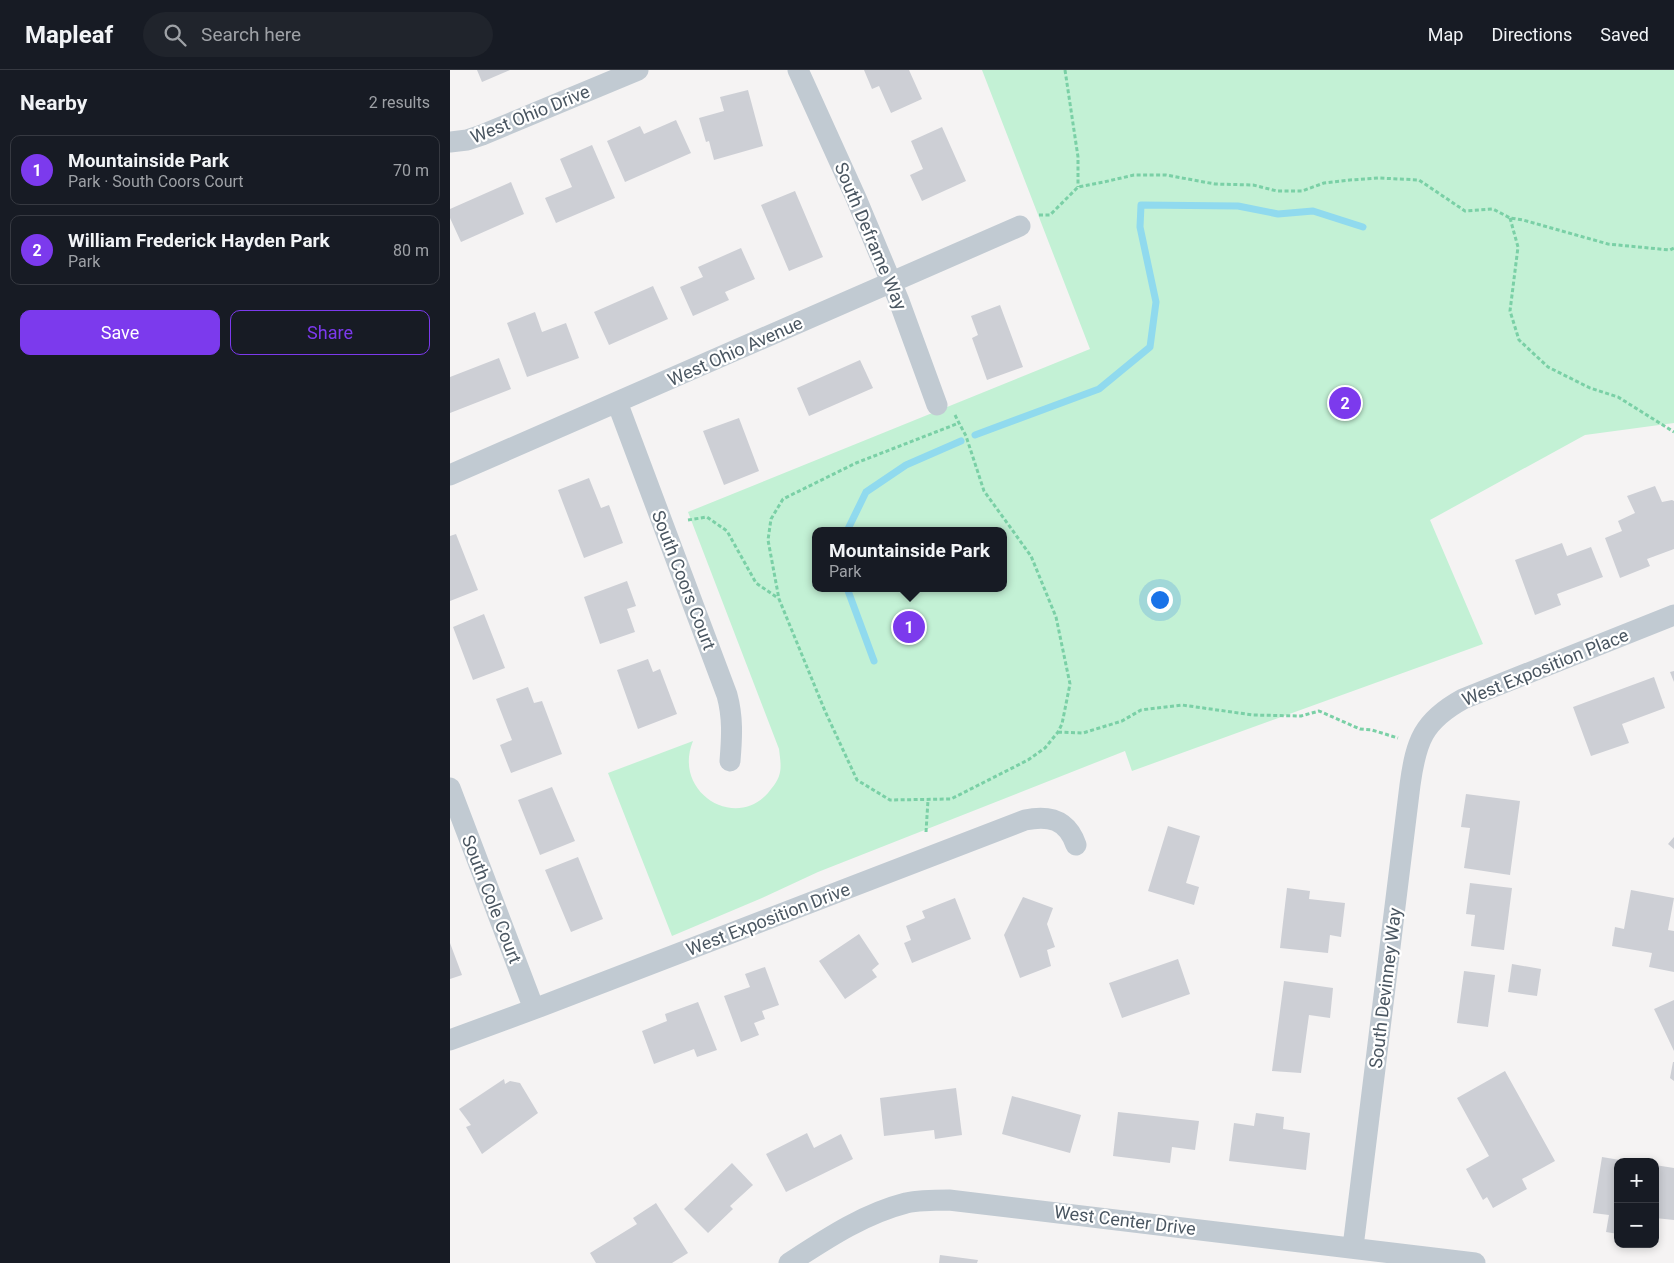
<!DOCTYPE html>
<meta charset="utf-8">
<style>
:root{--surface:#171b24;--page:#20242c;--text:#f1f3f6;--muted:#9ea1a6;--line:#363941;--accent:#7c3aed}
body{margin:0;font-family:Roboto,sans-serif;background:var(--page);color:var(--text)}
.controls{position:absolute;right:15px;bottom:15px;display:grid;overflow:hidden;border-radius:10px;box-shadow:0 2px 8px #0003}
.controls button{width:45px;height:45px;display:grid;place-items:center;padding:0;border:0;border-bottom:1px solid var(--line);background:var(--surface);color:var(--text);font:25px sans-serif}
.you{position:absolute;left:709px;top:529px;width:18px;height:18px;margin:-12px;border:4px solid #fff;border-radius:50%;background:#1a73e8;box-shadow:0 0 0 8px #1a73e833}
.badge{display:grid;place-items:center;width:32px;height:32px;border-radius:50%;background:var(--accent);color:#fff;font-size:16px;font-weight:700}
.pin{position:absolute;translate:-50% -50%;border:2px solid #fff;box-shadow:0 1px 5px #0006}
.popup{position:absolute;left:362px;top:457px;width:195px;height:65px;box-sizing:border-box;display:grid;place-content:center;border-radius:10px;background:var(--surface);filter:drop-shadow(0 1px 4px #0005);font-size:16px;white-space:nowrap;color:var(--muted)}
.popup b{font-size:19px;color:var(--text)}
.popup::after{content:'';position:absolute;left:50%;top:100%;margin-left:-10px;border:10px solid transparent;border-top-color:var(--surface)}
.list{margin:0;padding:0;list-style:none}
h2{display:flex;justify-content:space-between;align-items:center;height:65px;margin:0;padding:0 20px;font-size:21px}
h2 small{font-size:16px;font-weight:400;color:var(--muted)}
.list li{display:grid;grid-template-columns:32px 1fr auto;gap:15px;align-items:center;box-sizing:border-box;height:70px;margin:0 10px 10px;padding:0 10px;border:1px solid var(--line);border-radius:10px}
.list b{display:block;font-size:19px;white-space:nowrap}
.list p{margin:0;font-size:16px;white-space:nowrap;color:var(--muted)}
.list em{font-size:16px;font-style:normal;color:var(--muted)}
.actions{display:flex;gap:10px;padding:15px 20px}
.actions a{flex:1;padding:11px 0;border:1px solid var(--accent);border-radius:10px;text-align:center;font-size:18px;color:var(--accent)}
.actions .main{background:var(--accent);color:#fff}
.icon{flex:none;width:28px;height:28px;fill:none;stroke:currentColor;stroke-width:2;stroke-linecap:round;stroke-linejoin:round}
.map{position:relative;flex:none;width:1224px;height:1193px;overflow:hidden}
header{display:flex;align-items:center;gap:30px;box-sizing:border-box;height:70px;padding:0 25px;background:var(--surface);border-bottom:1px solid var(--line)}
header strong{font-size:24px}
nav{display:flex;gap:28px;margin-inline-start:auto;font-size:18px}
.search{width:350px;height:45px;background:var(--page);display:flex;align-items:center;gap:12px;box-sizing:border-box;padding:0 18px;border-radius:28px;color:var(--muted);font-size:19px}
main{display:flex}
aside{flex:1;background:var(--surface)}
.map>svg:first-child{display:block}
</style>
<header>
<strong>Mapleaf</strong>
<div class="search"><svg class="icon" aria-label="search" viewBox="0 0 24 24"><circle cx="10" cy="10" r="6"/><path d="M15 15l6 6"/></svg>Search here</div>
<nav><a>Map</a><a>Directions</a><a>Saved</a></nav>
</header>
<main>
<aside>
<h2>Nearby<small>2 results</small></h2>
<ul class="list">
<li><span class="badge">1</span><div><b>Mountainside Park</b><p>Park · South Coors Court</p></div><em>70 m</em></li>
<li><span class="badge">2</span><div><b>William Frederick Hayden Park</b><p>Park</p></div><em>80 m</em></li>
</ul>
<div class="actions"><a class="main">Save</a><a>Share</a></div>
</aside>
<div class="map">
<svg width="1224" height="1193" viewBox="0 0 1224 1193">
<rect width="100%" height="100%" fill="#f5f3f3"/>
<path fill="#c3f1d5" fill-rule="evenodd" d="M532,0H1224V353L1135,365L980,450L1033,574L682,701L675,681L368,802L312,828L222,866L158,703L243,671C222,722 285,761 318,723C322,718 327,712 329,706C332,698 330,688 329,679L238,442L640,279ZM365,461H553V518H365Z"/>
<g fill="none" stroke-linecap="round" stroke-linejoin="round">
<path stroke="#90daee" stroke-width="7" d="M525,365L649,319L700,277L706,232L690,157L691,135L788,136L828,144L863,141L913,157
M397,461L416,422L456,395L511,371
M397,518L424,591"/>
</g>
<path fill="#cdcfd5" d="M27,0H60L32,12Z
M414,0H459L472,29L441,43L429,16L422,19Z
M298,20L313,76L264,90L259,71L256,72L249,48L274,41L270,27Z
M226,50L241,83L175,112L157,71L190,56L194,64Z
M492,57L516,111L472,131L460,105L473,99L461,71Z
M142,75L165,128L106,153L95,128L122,117L110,89Z
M61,112L74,144L11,172L0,148V139Z
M345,121L373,187L339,201L311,135Z
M291,178L305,209L275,222L279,230L243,246L230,217L253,207L248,197Z
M203,216L218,249L159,275L144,242Z
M550,235L573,297L537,310L522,268L528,265L521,246Z
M85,242L92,262L116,253L129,288L77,307L57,253Z
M49,288L61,319L0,343V307Z
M410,290L423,318L359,346L347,318Z
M289,348L309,401L274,415L253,361Z
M139,408L151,438L159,435L173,473L134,488L108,420Z
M1205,416L1212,432L1222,430L1224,431V479L1197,489L1200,496L1170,508L1155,468L1172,461L1168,451L1185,443L1177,426Z
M6,464L28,520L0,531V466Z
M1112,473L1117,486L1141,477L1153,507L1107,524L1111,535L1085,545L1065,490Z
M177,511L186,536L177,539L185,562L150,574L134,527Z
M34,544L55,598L23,610L3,557Z
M198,589L203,602L210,599L227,644L188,659L167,600Z
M1224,601V612L1220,602Z
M1204,607L1215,638L1172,654L1179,673L1141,686L1123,637Z
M78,617L84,633L92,631L112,684L61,703L50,675L62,670L46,629Z
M102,717L125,771L90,785L68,730Z
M1016,724L1070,731L1060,805L1014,798L1020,758L1011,757Z
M718,756L750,766L736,813L749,817L744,835L698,821Z
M1224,767V779L1218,774Z
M128,787L153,849L121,862L95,800Z
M1020,813L1062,818L1054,880L1021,876L1025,845L1016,844Z
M837,818L860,821L859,829L895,833L891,867L880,865L878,883L830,878Z
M1181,820L1224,828L1218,860L1224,861V902L1199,897L1202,883L1162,876L1165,857L1174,859Z
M573,827L603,838L597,854L605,877L597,880L601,896L570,908L554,865Z
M505,828L521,869L462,893L454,873L461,870L456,856L475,848L472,841Z
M409,864L429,894L422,900L427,907L395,929L369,891Z
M0,873L12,905L0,909Z
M728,889L740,924L672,948L659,913Z
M1062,894L1091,899L1087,926L1058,922Z
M315,897L329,935L312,941L315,949L304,953L309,965L291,972L274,926L300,917L295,904Z
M1014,901L1045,905L1038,957L1007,953Z
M834,911L883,918L880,948L859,945L851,1003L822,1001Z
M1224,930V981L1204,939Z
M248,932L267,980L247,987L244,979L204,994L192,961L217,951L215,944Z
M1223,992H1224V1011L1220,1008Z
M1055,1001L1105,1091L1072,1109L1077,1119L1043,1138L1037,1127L1033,1130L1016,1099L1039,1086L1007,1028Z
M54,1009L55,1014L60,1011L70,1013L88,1043L32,1084L16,1057L21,1055L9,1039Z
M506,1018L512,1065L485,1069L484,1060L434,1066L430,1028Z
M562,1026L631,1045L620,1083L552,1064Z
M668,1042L749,1051L745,1080L722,1077L720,1093L663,1086Z
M806,1043L834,1047L833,1059L860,1063L856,1100L779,1091L784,1053L804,1056Z
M357,1063L364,1078L391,1064L403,1089L336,1122L316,1084Z
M1152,1087L1176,1091L1168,1092V1164L1156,1162L1159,1145L1143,1143Z
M282,1093L303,1115L280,1136L283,1139L258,1163L234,1139Z
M1205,1095L1224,1098V1150L1205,1148Z
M206,1133L238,1183L222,1193H146L140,1183L187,1154L183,1148Z
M490,1185L528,1190L527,1193H489Z"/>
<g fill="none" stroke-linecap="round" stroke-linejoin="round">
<path stroke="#7ad0a6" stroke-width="3" stroke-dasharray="4 2.5" stroke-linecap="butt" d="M615,0L628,87V117
M589,145H600L628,117L654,112L684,105H716L765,114L803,115L827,121H852L874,113L900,110L929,108L969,110L1015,141L1043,139L1060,148L1073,150L1158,174L1220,180L1224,178
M1060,148L1068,177L1060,241L1069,270L1098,297L1140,318L1168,327L1224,362
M505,345L509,353L516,366L534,421L581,486L606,547L620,614L612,654L608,662L595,678L578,690L501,729L440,730L407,710L375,641L329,529L318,470L321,449L333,429L406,393L509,353
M238,450L257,447L277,461L306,513L328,528
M608,662L633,663L672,651L691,640L732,635L803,645L851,646L869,641L910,659L922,660L948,668
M476,762L478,730"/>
<path stroke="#c1cad2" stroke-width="21" d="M348,0L406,128L449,231L487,335
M0,72L17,70L32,65L188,0
M167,332L277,625C283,647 282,667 280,691
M0,405L570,156
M0,718L84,939
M0,970L84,939L575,750C599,745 617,749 626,775
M903,1177L960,715C966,671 973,651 1013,629L1224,545
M339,1193C376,1169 413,1144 456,1133C470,1130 485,1130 499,1130L1025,1193"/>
</g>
<g text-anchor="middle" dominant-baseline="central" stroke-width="4.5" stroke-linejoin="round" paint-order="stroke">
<g font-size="18" fill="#4a5661" stroke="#fff">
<text transform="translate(80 44) rotate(-22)">West Ohio Drive</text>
<text transform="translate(421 166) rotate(67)">South Deframe Way</text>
<text transform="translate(285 281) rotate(-24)">West Ohio Avenue</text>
<text transform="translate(234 510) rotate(69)">South Coors Court</text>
<text transform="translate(1095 597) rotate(-22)">West Exposition Place</text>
<text transform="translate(42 829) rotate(69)">South Cole Court</text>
<text transform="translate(318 849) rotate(-21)">West Exposition Drive</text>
<text transform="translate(935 918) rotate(-83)">South Devinney Way</text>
<text transform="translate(675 1150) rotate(7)">West Center Drive</text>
</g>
</g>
</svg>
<div class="controls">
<button>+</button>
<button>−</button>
</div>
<div class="you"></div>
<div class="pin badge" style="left:459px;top:557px">1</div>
<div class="popup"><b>Mountainside Park</b>Park</div>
<div class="pin badge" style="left:895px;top:333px">2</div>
</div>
</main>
